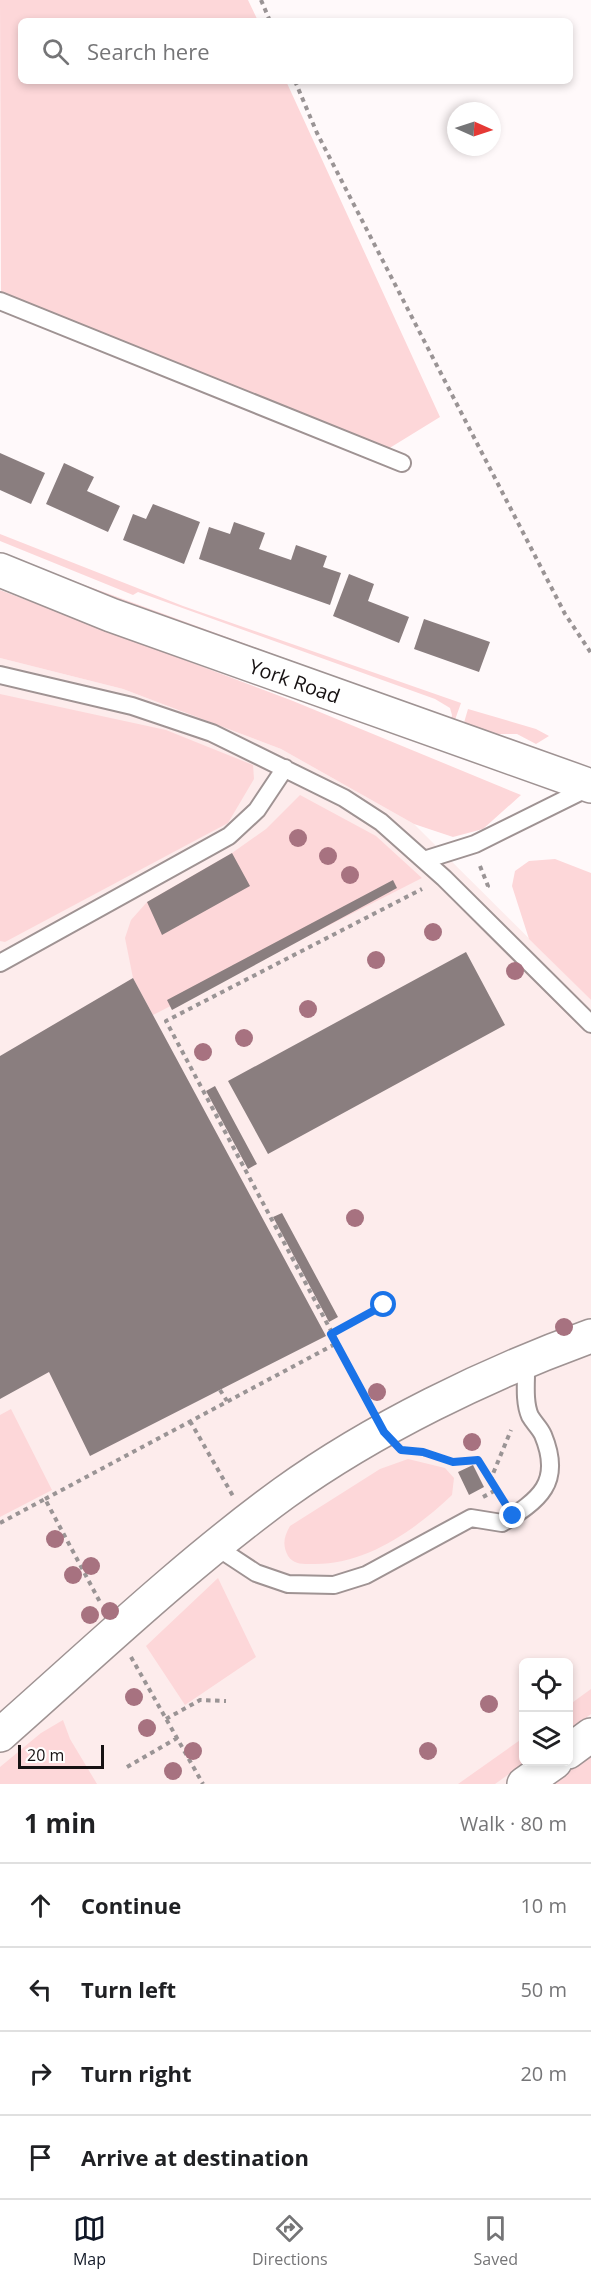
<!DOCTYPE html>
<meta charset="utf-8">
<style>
:root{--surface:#fff;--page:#f6f6f6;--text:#202124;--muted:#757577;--line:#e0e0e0;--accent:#111827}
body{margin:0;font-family:"Open Sans",sans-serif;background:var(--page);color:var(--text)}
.controls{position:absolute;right:18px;bottom:18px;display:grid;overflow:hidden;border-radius:9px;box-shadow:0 3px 9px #0003}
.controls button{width:54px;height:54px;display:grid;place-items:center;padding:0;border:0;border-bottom:2px solid var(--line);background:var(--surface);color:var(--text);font:30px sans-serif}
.compass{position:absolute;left:447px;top:102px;width:54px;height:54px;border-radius:50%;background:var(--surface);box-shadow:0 3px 9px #0003;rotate:93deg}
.scale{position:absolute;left:18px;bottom:15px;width:86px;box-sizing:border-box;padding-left:6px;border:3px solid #161112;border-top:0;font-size:16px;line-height:21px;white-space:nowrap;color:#161112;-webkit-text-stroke:4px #fff;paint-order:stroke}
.stop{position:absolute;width:18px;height:18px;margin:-14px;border:4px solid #1a73e8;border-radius:50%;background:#fff}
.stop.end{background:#1a73e8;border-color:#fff;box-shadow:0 2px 6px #0008}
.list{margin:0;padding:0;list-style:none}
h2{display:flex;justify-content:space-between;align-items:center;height:78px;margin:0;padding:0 24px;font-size:26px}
h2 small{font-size:20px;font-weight:400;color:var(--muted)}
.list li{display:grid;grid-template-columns:39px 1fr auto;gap:18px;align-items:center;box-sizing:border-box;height:84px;padding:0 24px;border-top:2px solid var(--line)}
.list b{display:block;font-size:22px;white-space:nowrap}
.list em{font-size:20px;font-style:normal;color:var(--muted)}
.icon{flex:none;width:33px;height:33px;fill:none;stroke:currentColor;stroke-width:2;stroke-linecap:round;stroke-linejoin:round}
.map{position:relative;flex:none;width:591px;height:1784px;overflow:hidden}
.search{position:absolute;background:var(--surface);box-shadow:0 3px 9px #0003;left:18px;right:18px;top:18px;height:66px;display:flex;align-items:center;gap:15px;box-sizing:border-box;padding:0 21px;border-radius:9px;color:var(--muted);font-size:22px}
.sheet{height:414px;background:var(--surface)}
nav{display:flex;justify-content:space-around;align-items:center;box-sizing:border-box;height:84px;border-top:2px solid var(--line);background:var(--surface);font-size:16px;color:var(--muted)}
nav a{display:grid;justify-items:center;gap:3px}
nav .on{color:var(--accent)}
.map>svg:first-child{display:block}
</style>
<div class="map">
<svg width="591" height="1784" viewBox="0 0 591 1784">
<rect width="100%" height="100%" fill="#fff9fa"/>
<path fill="#fdecec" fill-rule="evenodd" d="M0,658L123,689L281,749L414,824L591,1000V1755L550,1784H0ZM524,1662H568V1762H524Z"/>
<path fill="#fdd7d9" d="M0,0H248L258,21H21V81H286L440,417L388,449L1,298Z
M0,534L183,606L461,703L451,731H449L452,715L450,708L435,699L138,592L133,595L0,541Z
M0,554L415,706L0,558Z
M0,590L293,701L521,795L483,829L453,837L414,824L281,749L123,689L0,658Z
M0,694L166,730L253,765L254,779L228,823L5,942L0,941Z
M468,709L536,729L549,736L536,744L517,734H492L463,726Z
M300,795L376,836L422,878L153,1015L133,978L125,938L131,920L147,902L232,853L266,829Z
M555,859L591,873V1000L529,939L512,886L515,871L529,861Z
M11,1409L52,1490L0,1517V1415Z
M408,1459L445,1468L454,1478L452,1495C415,1530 366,1565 313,1564C304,1564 294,1565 288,1556C282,1544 284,1537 290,1526L380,1469Z
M218,1578L256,1657L185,1705L146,1646Z
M591,1689V1714L569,1730V1705Z
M63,1720L70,1739L97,1784H0V1767L41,1733Z
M523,1738L524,1762H526L495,1784H458Z
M591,1755V1784H550Z"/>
<path fill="#8a7e7f" d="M0,453L45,473L31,504L0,490Z
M64,463L94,477L87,491L120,506L108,532L46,504Z
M153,504L200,522L184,564L123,540L133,514L146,519Z
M234,522L265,533L259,549L291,560L296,545L327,556L323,567L341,573L330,605L199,559L209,527L230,534Z
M349,574L374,584L368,601L409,617L399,643L333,616Z
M424,619L490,642L479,672L414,649Z
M232,853L250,886L162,935L147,902Z
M393,880L397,888L172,1010L167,1000Z
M466,952L505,1025L268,1154L228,1081Z
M133,978L326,1336L90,1456L49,1372L0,1399V1056Z
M215,1086L257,1164L248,1169L206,1091Z
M282,1213L338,1317L329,1322L273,1217Z
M473,1465L484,1487L469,1495L458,1472Z"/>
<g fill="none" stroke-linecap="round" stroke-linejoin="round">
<defs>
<path id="service" d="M0,301L402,463
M0,675L132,706L212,733L344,798L381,822L444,878L591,1024
M424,860L475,844L590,787
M0,963L229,836L257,810L285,768
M215,1546L256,1573L288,1584L334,1585L366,1575L471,1518L502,1523C539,1500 563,1483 543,1435C540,1428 534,1423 530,1416C523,1400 527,1377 526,1360"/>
<path id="minor" d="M0,1735C93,1653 184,1566 284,1493C373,1429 488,1373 591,1336
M568,1752L591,1735
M524,1784L555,1762"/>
<g id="secondary">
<path id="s1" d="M0,570L111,615L591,786"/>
</g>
</defs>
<use href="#service" stroke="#9f9393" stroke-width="20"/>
<use href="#minor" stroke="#9f9393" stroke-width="36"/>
<use href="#secondary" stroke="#9f9393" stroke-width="36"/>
<path stroke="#9a9495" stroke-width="4" stroke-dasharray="4.5 4.5" stroke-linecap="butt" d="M261,0L270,21
M295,81L317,133L565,614L591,653
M480,866L488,886L485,889
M331,1334L384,1305
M220,1390L227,1401
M370,1404L166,1021L422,889
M190,1421L233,1496
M412,1451L453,1462L479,1459L501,1498
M490,1481L511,1430
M483,1497L496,1490
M45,1499L337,1343
M0,1523L45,1499L101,1604
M131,1657L203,1784
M166,1719L200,1700L226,1701
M127,1767L177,1738"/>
<use href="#service" stroke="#fff" stroke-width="16"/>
<use href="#minor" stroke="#fff" stroke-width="33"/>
<use href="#secondary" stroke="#fff" stroke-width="33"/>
</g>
<g fill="#a77280">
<circle cx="298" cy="838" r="9"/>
<circle cx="328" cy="856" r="9"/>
<circle cx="350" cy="875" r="9"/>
<circle cx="433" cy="932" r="9"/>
<circle cx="376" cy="960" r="9"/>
<circle cx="515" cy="971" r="9"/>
<circle cx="308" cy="1009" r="9"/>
<circle cx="244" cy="1038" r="9"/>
<circle cx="203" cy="1052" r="9"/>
<circle cx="355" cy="1218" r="9"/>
<circle cx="564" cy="1327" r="9"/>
<circle cx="377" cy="1392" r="9"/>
<circle cx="472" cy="1442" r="9"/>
<circle cx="55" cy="1539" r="9"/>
<circle cx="91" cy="1566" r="9"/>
<circle cx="73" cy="1575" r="9"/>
<circle cx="110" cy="1611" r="9"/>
<circle cx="90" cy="1615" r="9"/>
<circle cx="134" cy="1697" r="9"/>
<circle cx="489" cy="1704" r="9"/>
<circle cx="147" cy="1728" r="9"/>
<circle cx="193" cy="1751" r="9"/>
<circle cx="428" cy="1751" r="9"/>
<circle cx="173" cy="1771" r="9"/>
</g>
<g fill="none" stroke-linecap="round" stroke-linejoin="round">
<path stroke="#1a73e8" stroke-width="8" d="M384,1305L331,1334L384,1432L401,1450L423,1452L453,1462L478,1460L513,1516"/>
</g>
<g text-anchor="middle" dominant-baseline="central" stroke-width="6" stroke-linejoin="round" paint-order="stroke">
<g font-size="20" fill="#161112" stroke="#fff">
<text stroke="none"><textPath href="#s1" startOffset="315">York Road</textPath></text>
</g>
</g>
</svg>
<div class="controls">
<button><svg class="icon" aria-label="locate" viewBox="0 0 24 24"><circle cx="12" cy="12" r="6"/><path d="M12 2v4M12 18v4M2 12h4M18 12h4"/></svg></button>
<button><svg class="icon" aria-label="layers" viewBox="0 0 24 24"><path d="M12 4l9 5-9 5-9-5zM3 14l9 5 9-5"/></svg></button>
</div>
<svg class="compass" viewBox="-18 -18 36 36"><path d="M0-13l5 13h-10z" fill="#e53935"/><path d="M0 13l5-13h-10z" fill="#757577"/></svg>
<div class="scale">20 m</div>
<div class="stop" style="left:384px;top:1305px"></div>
<div class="stop end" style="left:513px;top:1516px"></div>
<div class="search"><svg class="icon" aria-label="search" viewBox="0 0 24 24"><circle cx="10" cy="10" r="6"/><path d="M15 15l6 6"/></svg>Search here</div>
</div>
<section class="sheet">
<h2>1 min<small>Walk · 80 m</small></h2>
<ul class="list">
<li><svg class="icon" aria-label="ahead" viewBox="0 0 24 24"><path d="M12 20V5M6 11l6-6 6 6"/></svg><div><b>Continue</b></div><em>10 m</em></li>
<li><svg class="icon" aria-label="left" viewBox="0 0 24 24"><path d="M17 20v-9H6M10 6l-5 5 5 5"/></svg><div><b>Turn left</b></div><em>50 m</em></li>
<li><svg class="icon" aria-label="right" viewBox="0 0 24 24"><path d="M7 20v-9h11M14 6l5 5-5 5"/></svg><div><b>Turn right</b></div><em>20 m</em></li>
<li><svg class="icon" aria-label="arrive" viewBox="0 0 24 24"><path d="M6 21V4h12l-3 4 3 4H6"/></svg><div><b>Arrive at destination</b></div></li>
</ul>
</section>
<nav>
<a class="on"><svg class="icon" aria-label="map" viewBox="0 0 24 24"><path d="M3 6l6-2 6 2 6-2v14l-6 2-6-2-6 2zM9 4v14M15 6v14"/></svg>Map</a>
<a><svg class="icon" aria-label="directions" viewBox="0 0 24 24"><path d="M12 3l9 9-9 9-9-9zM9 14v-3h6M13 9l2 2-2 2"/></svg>Directions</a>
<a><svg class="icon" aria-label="saved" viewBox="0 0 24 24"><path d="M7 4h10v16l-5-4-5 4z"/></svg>Saved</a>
</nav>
